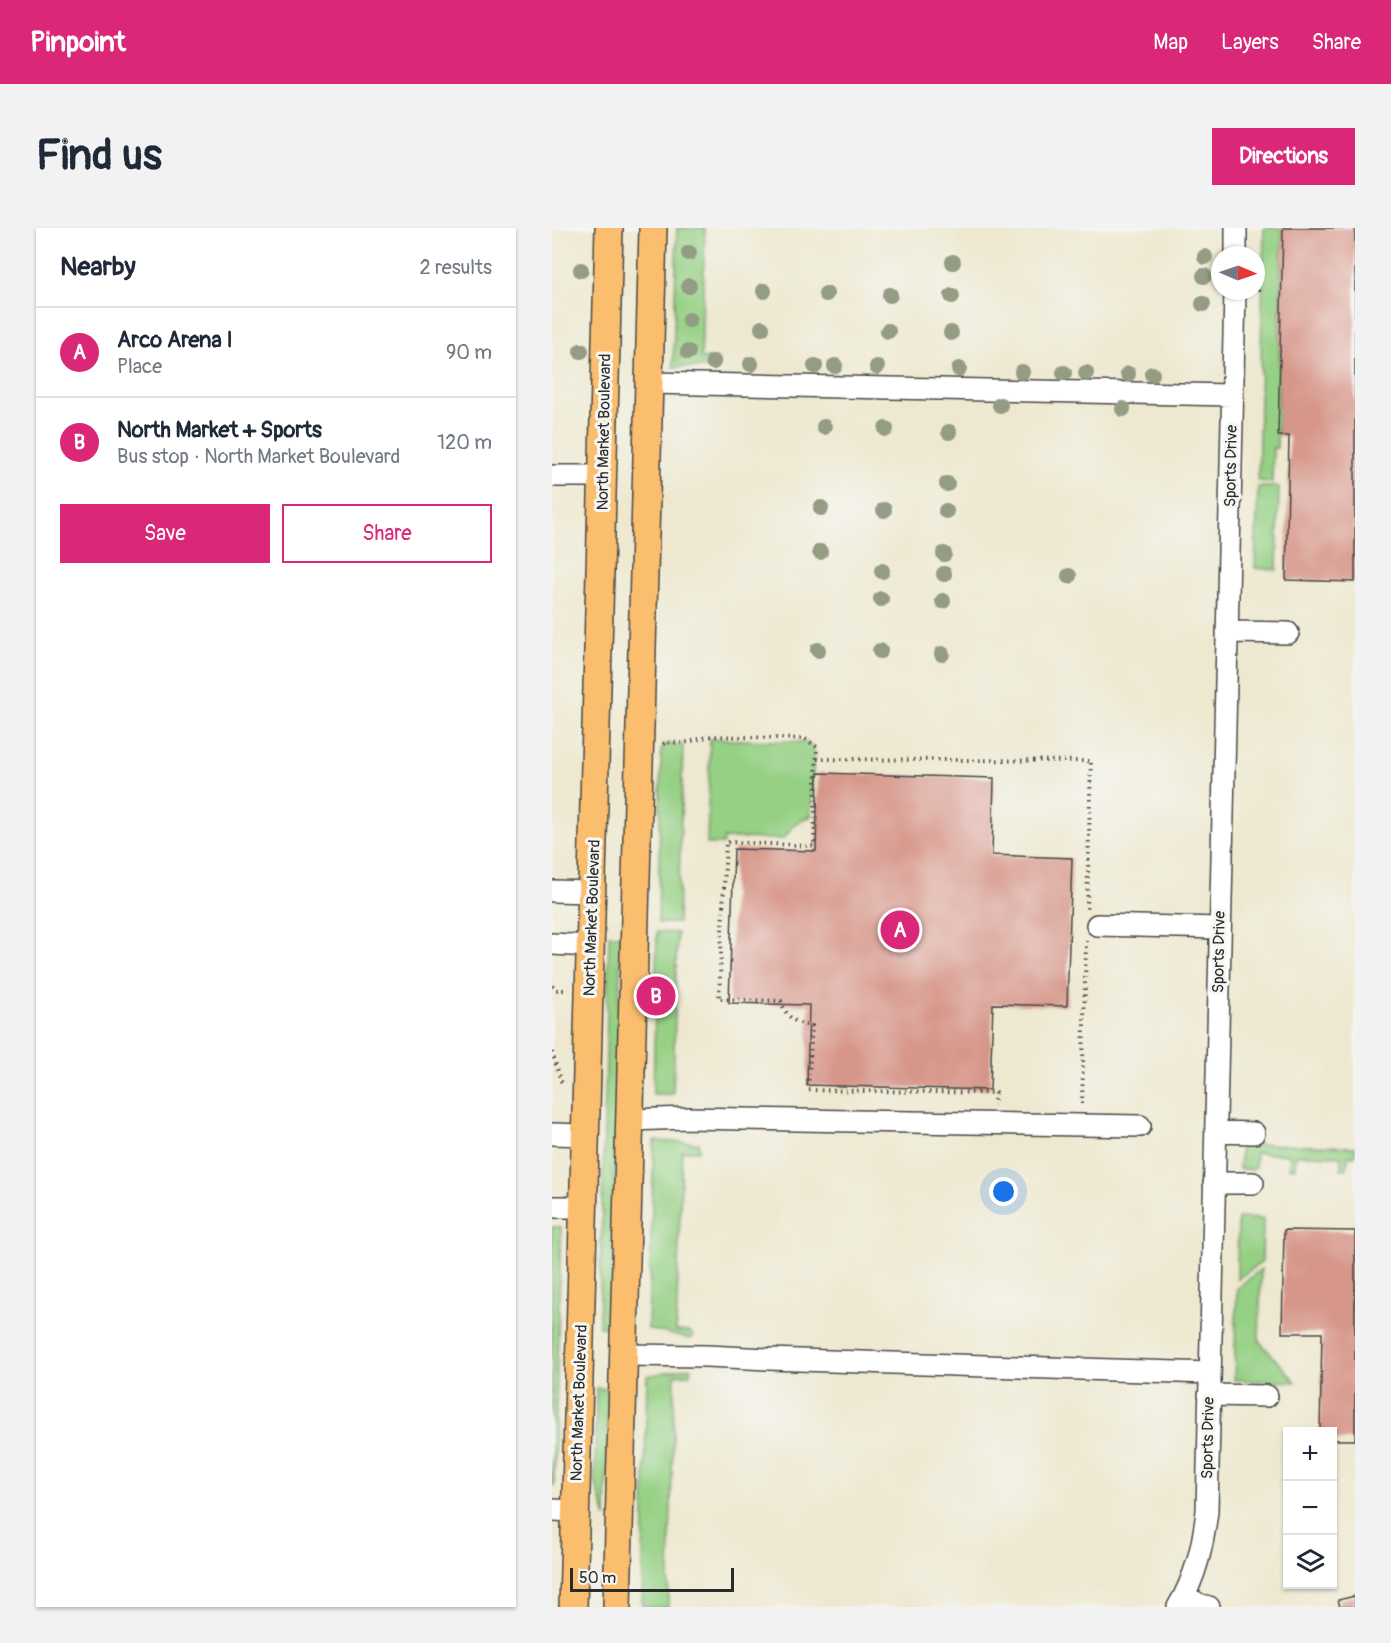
<!DOCTYPE html>
<meta charset="utf-8">
<style>
:root{--surface:#fff;--page:#f2f2f3;--text:#1f2937;--muted:#747a83;--line:#e0e1e3;--accent:#db2777}
body{margin:0;font-family:Pangolin,sans-serif;background:var(--page);color:var(--text)}
.controls{position:absolute;right:18px;bottom:18px;display:grid;overflow:hidden;border-radius:0px;box-shadow:0 2px 4px #0004}
.controls button{width:54px;height:54px;display:grid;place-items:center;padding:0;border:0;border-bottom:2px solid var(--line);background:var(--surface);color:var(--text);font:30px sans-serif}
.compass{position:absolute;left:659px;top:18px;width:54px;height:54px;border-radius:50%;background:var(--surface);box-shadow:0 2px 4px #0004;rotate:92deg}
.scale{position:absolute;left:18px;bottom:15px;width:164px;box-sizing:border-box;padding-left:6px;border:3px solid #2b2b2b;border-top:0;font-size:16px;line-height:21px;white-space:nowrap;color:#2b2b2b;-webkit-text-stroke:4px #f6f6f2;paint-order:stroke}
.you{position:absolute;left:452px;top:964px;width:21px;height:21px;margin:-15px;border:4px solid #fff;border-radius:50%;background:#1a73e8;box-shadow:0 0 0 9px #1a73e833}
.badge{display:grid;place-items:center;width:39px;height:39px;border-radius:50%;background:var(--accent);color:#fff;font-size:20px;font-weight:700}
.pin{position:absolute;translate:-50% -50%;border:3px solid #fff;box-shadow:0 2px 6px #0006}
.list{margin:0;padding:0;list-style:none}
h2{display:flex;justify-content:space-between;align-items:center;height:78px;margin:0;padding:0 24px;font-size:26px}
h2 small{font-size:20px;font-weight:400;color:var(--muted)}
.list li{display:grid;grid-template-columns:39px 1fr auto;gap:18px;align-items:center;box-sizing:border-box;height:90px;padding:0 24px;border-top:2px solid var(--line)}
.list b{display:block;font-size:22px;white-space:nowrap}
.list p{margin:0;font-size:20px;white-space:nowrap;color:var(--muted)}
.list em{font-size:20px;font-style:normal;color:var(--muted)}
.actions{display:flex;gap:12px;padding:18px 24px}
.actions a{flex:1;padding:14px 0;border:2px solid var(--accent);border-radius:0px;text-align:center;font-size:21px;color:var(--accent)}
.actions .main{background:var(--accent);color:#fff}
.icon{flex:none;width:33px;height:33px;fill:none;stroke:currentColor;stroke-width:2;stroke-linecap:round;stroke-linejoin:round}
.map{position:relative;flex:none;width:803px;height:1379px;overflow:hidden;border-radius:0px}
header{display:flex;align-items:center;gap:36px;box-sizing:border-box;height:84px;padding:0 30px;background:var(--accent);color:#fff}
header strong{font-size:28px}
nav{display:flex;gap:33px;margin-inline-start:auto;font-size:21px}
.intro{display:flex;align-items:center;justify-content:space-between;box-sizing:border-box;height:144px;padding:0 36px}
h1{margin:0;font-size:42px}
.button{padding:15px 27px;border-radius:0px;background:var(--accent);color:#fff;font-size:21px;font-weight:700}
main{display:flex;gap:36px;padding:0 36px}
aside{flex:1;background:var(--surface);border-radius:0px;box-shadow:0 2px 4px #0004}
.map>svg:first-child{display:block}
</style>
<header>
<strong>Pinpoint</strong>
<nav><a>Map</a><a>Layers</a><a>Share</a></nav>
</header>
<div class="intro"><h1>Find us</h1><a class="button">Directions</a></div>
<main>
<aside>
<h2>Nearby<small>2 results</small></h2>
<ul class="list">
<li><span class="badge">A</span><div><b>Arco Arena I</b><p>Place</p></div><em>90 m</em></li>
<li><span class="badge">B</span><div><b>North Market + Sports</b><p>Bus stop · North Market Boulevard</p></div><em>120 m</em></li>
</ul>
<div class="actions"><a class="main">Save</a><a>Share</a></div>
</aside>
<div class="map">
<svg width="803" height="1379" viewBox="0 0 803 1379">
<rect width="100%" height="100%" fill="#f6f6f2"/>
<filter id="ink" filterUnits="userSpaceOnUse"><feTurbulence type="fractalNoise" baseFrequency=".0167" numOctaves="2"/><feDisplacementMap in="SourceGraphic" scale="12" xChannelSelector="R" yChannelSelector="G"/><feConvolveMatrix kernelMatrix="1 2 1 2 8 2 1 2 1" color-interpolation-filters="sRGB"/></filter>
<filter id="wash" filterUnits="userSpaceOnUse"><feTurbulence type="fractalNoise" baseFrequency=".008" numOctaves="4" result="noise"/><feDisplacementMap in="SourceGraphic" scale="24" xChannelSelector="R" yChannelSelector="G"/><feGaussianBlur stdDeviation="1.35" result="paint"/><feColorMatrix in="noise" values="0 0 0 0 0 0 0 0 0 0 0 0 0 0 0 0 0 1.4 0 .05"/><feComposite in="paint" operator="in"/></filter>
<g filter="url(#wash)">
<rect width="100%" height="100%" fill="#ede8cf"/>
<path fill="#95d084" stroke="#607e58" stroke-width="1.5" d="M125,0H153L149,130L166,132V139L164,140L121,139Z
M712,0H730L725,220H721L720,254L706,253Z
M706,259H727L725,342L703,340Z
M158,511L254,514L262,521L259,588L244,595L231,611L172,610L171,616H155Z
M113,516L131,517L126,695H106L109,522Z
M105,704L125,705L121,866H101Z
M57,707H69L59,1100L47,1099Z
M102,913L147,915V923H130L124,1103L138,1104L141,1108L138,1111L96,1101Z
M689,916L803,919V928H796L795,941H789V928L744,927L743,940H737L738,927L704,925L703,939L700,942L687,941Z
M686,990L711,991L710,1034L685,1051Z
M0,999H9L2,1258L0,1257Z
M709,1041L707,1113L744,1154L682,1152L685,1060Z
M139,1139L138,1146L123,1147L116,1379H90L95,1148Z
M44,1160L56,1161L54,1290L43,1252Z"/>
<g id="blocks">
<path fill="#d7968a" d="M731,0H803V354L734,352L737,208H726Z
M266,545L442,550L440,627L520,630L515,778L441,776L438,862L255,857L257,777L177,775L182,621L264,623Z
M732,1002L803,1003V1212H780V1204H768L770,1105H730Z
M803,1368V1379H788L786,1372Z"/>
</g>
</g>
<g filter="url(#ink)">
<use href="#blocks" fill-opacity="0" stroke="#484744" stroke-width="1.5"/>
<g fill="none" stroke-linecap="round" stroke-linejoin="round">
<defs>
<path id="minor" d="M684,27V0
M97,155L680,167
M0,248H50
M675,404L736,405
M0,663L41,664
M545,697L668,700
M0,716L39,718
M78,892L135,890L588,898
M664,904L702,905
M0,906L35,907
M662,955H701
M0,979H32
M72,1127L155,1128L216,1131L658,1145
M657,1167L715,1168
M0,1282L24,1283
M633,1367L646,1376L657,1379
M626,1379C644,1349 651,1317 655,1283L683,63"/>
<path id="major" d="M21,1379L57,0
M65,1379L101,0"/>
</defs>
<use href="#minor" stroke="#484744" stroke-width="24"/>
<use href="#major" stroke="#484744" stroke-width="30"/>
<path stroke="#484744" stroke-width="4" stroke-dasharray="1.5 4.5" stroke-linecap="butt" d="M706,63L707,29
M111,516L114,514L132,515L159,508L253,511L265,519L262,618L174,614L167,771L229,773C234,789 243,796 260,798L256,862L443,865L442,877
M265,531L539,533L535,681
M0,758L4,762H14
M0,824L10,856
M530,876L534,713"/>
<use href="#minor" stroke="#fff" stroke-width="21"/>
<use href="#major" stroke="#fabe6e" stroke-width="27"/>
</g>
<g fill="#949c84">
<circle cx="137" cy="25" r="8"/>
<circle cx="653" cy="29" r="8"/>
<circle cx="401" cy="34" r="8"/>
<circle cx="29" cy="42" r="8"/>
<circle cx="652" cy="48" r="8"/>
<circle cx="137" cy="58" r="8"/>
<circle cx="212" cy="63" r="8"/>
<circle cx="274" cy="66" r="8"/>
<circle cx="338" cy="67" r="8"/>
<circle cx="400" cy="68" r="8"/>
<circle cx="651" cy="76" r="8"/>
<circle cx="137" cy="92" r="8"/>
<circle cx="210" cy="100" r="8"/>
<circle cx="336" cy="103" r="8"/>
<circle cx="399" cy="105" r="8"/>
<circle cx="29" cy="123" r="8"/>
<circle cx="136" cy="124" r="8"/>
<circle cx="161" cy="134" r="8"/>
<circle cx="199" cy="136" r="8"/>
<circle cx="263" cy="138" r="8"/>
<circle cx="283" cy="138" r="8"/>
<circle cx="325" cy="139" r="8"/>
<circle cx="407" cy="141" r="8"/>
<circle cx="470" cy="144" r="8"/>
<circle cx="512" cy="145" r="8"/>
<circle cx="534" cy="145" r="8"/>
<circle cx="576" cy="146" r="8"/>
<circle cx="600" cy="146" r="8"/>
<circle cx="448" cy="177" r="8"/>
<circle cx="571" cy="181" r="8"/>
<circle cx="272" cy="199" r="8"/>
<circle cx="334" cy="201" r="8"/>
<circle cx="397" cy="204" r="8"/>
<circle cx="395" cy="256" r="8"/>
<circle cx="269" cy="280" r="8"/>
<circle cx="332" cy="282" r="8"/>
<circle cx="394" cy="283" r="8"/>
<circle cx="268" cy="324" r="8"/>
<circle cx="392" cy="326" r="8"/>
<circle cx="330" cy="343" r="8"/>
<circle cx="392" cy="346" r="8"/>
<circle cx="517" cy="348" r="8"/>
<circle cx="329" cy="371" r="8"/>
<circle cx="391" cy="373" r="8"/>
<circle cx="266" cy="422" r="8"/>
<circle cx="328" cy="423" r="8"/>
<circle cx="390" cy="426" r="8"/>
</g>
</g>
<g text-anchor="middle" dominant-baseline="central" stroke-width="6" stroke-linejoin="round" paint-order="stroke">
<g font-size="16" fill="#2b2b2b" stroke="#f6f6f2">
<text transform="translate(52 204) rotate(-89)">North Market Boulevard</text>
<text transform="translate(679 238) rotate(-89)">Sports Drive</text>
<text transform="translate(40 690) rotate(-88)">North Market Boulevard</text>
<text transform="translate(667 724) rotate(-89)">Sports Drive</text>
<text transform="translate(27 1175) rotate(-88)">North Market Boulevard</text>
<text transform="translate(656 1210) rotate(-89)">Sports Drive</text>
</g>
</g>
</svg>
<div class="controls">
<button>+</button>
<button>−</button>
<button><svg class="icon" aria-label="layers" viewBox="0 0 24 24"><path d="M12 4l9 5-9 5-9-5zM3 14l9 5 9-5"/></svg></button>
</div>
<svg class="compass" viewBox="-18 -18 36 36"><path d="M0-13l5 13h-10z" fill="#e53935"/><path d="M0 13l5-13h-10z" fill="#747a83"/></svg>
<div class="scale">50 m</div>
<div class="you"></div>
<div class="pin badge" style="left:348px;top:702px">A</div>
<div class="pin badge" style="left:104px;top:768px">B</div>
</div>
</main>
